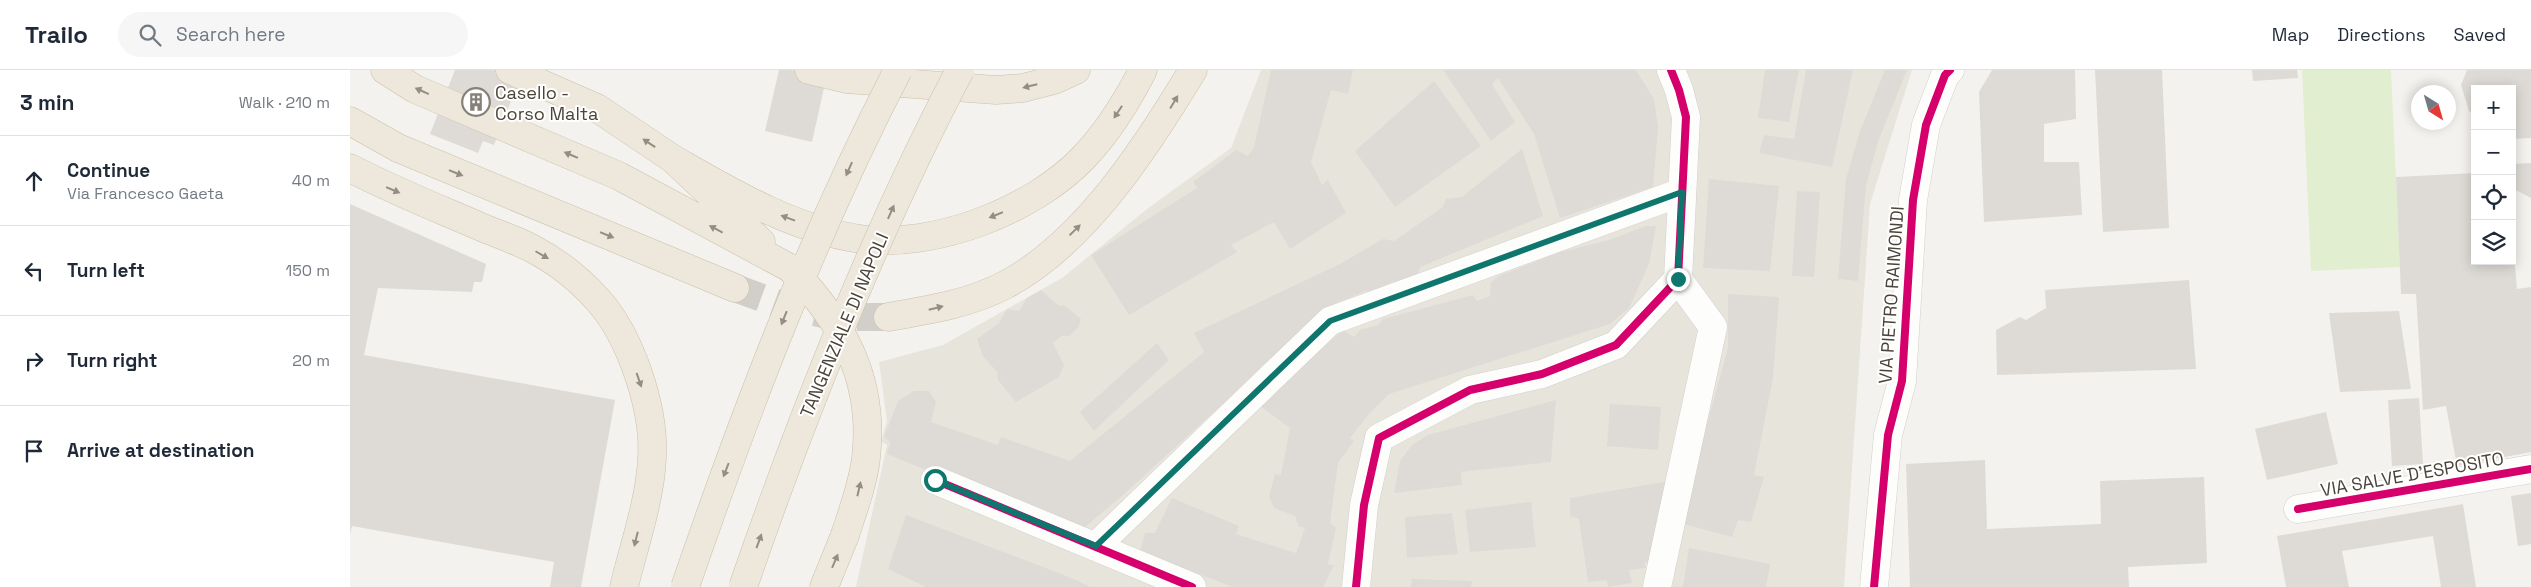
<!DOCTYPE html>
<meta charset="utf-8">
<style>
:root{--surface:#fff;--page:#f6f6f7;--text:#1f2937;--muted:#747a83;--line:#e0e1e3}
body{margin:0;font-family:"Space Grotesk",sans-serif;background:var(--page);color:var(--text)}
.controls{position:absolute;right:15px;top:15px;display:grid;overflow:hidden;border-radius:0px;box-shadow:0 2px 12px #0003}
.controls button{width:45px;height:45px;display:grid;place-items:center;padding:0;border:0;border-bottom:1px solid var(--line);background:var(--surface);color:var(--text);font:25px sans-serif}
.compass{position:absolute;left:2061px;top:15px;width:45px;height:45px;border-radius:50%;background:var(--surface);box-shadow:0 2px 12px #0003;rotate:143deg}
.stop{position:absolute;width:15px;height:15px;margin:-11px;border:4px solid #0f766e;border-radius:50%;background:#fff}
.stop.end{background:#0f766e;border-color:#fff;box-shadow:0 1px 5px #0008}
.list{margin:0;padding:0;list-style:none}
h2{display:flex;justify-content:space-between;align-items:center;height:65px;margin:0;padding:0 20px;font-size:21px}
h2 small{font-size:16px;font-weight:400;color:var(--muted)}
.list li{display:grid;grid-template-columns:32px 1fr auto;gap:15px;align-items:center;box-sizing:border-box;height:90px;padding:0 20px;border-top:1px solid var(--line)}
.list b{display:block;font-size:19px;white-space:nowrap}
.list p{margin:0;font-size:16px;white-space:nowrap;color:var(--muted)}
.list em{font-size:16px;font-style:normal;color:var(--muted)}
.icon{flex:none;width:28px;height:28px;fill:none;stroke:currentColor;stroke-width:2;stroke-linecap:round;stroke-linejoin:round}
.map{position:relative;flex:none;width:2181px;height:517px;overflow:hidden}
header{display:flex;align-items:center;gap:30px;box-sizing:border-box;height:70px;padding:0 25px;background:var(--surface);border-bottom:1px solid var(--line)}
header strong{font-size:24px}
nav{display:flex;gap:28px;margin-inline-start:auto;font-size:18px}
.search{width:350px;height:45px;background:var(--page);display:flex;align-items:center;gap:12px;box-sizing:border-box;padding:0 18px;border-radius:28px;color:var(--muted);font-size:19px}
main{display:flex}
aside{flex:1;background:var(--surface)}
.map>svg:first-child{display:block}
</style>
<header>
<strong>Trailo</strong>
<div class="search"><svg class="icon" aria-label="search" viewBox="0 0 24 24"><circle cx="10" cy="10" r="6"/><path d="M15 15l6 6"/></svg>Search here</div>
<nav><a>Map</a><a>Directions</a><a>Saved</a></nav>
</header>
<main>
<aside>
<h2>3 min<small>Walk · 210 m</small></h2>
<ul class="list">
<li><svg class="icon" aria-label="ahead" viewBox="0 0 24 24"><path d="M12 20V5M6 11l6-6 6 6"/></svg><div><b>Continue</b><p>Via Francesco Gaeta</p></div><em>40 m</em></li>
<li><svg class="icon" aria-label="left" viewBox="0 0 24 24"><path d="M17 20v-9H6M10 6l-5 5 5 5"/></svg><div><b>Turn left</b></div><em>150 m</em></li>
<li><svg class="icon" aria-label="right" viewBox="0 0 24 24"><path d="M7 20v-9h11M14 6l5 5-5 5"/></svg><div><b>Turn right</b></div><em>20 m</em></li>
<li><svg class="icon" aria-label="arrive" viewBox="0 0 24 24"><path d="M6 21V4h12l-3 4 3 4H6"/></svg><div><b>Arrive at destination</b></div></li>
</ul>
</aside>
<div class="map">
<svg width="2181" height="517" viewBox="0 0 2181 517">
<rect width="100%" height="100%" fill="#f4f2ee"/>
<path fill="#e7e4dc" d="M911,0H1562L1520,134L1494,517H506L537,375L531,371L537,351L529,292L593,275L712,208L797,139L881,78Z"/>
<path fill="#e1eecf" d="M1952,0H2041L2050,197L1961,201Z"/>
<path fill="#dedbd6" d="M105,0H173L144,75L133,71L128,83L80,64Z
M429,0H478L462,72L415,61Z
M921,0H1003L998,24L981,20L961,92L972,115L978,110L996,143L940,179L924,152L881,175L887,182L779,245L741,185L847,118L843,112L886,80L898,86L904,77Z
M1093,0H1286L1304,29L1308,57L1303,117L1210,148L1184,64L1148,8L1142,14L1165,52L1141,71Z
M1415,0H1449L1439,52L1408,48Z
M1456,0H1503L1482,97L1409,83L1414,65L1444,69Z
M1535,0H1557L1529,69L1516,115L1508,211L1488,209L1496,109L1510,61Z
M1642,0H1725L1726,49L1694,54V92H1729L1732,145L1634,152L1629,22Z
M1745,0H1812L1819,158L1753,162Z
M1902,0H1947L1948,8L1903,11Z
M2117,0H2181V68L2162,69V19H2125V46L2119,41L2111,15Z
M1084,11L1131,76L1045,137L1005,81Z
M1172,79L1193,146L1070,197L1068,204L1047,215L1044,211L1024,222L1015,221L980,236L774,424L729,462L537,384L540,372L534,367L548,331L564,321H579L586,332L581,352L648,375L651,367L720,391L854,282L844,263L990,194L1033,169L1044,171L1093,137L1096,129L1112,127Z
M2181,93V128L2162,118V94Z
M2125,103V191H2162L2164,186L2167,219L2181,217V382L2107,396L2096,336L2073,340L2066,224H2051L2046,107Z
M1359,109L1429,116L1420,201L1353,198Z
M1447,121L1470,122L1464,207L1442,206Z
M0,134L136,194L132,212H124L122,222L28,218L14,285L265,330L231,517H200L204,492L2,456L0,464Z
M1296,156H1306L1299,194L1279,238L1260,254L1039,324L1020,343L1000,368L1004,371L988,393L980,453L986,458L978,494L984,495L973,517H883L790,481L795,463H805L822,428L889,456L886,464L946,483L955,458L948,456L945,446L924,438L919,426L925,404L931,405L940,358L909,335L993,260L1004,267L1010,260L1028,255L1033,249L1123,225L1127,231L1140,226L1141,212L1149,206L1211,182L1259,170Z
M1839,210L1846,299L1647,305L1646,260L1670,247L1676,250L1696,238L1695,220Z
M691,220L709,236L714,235L731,249L728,258L719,266H711L703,273L714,295L709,307L666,332L648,310L647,302L633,286L627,269L649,253L657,239L669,241L677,228Z
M1378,224L1429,227L1423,308L1404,405L1414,407L1401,452L1388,450L1382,467L1330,453L1378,278Z
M2049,241L2061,319L1990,322L1979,243Z
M807,273L819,290L744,361L730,342Z
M2069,328L2073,394L2042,396L2038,330Z
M1206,330L1201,392L1111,402L1112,415L1044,423L1050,391L1062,375L1078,365Z
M1260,334L1311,337L1308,380L1257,376Z
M1976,342L1988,394L1917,410L1905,359Z
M1635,390L1637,459L1751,454L1750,411L1854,407L1857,493L1778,497L1779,517H1560L1556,394Z
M1325,410L1316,450L1305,456L1308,471L1302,491L1294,492L1296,498L1279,500L1282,513L1258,517L1257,510L1238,512L1229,449L1220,446V428Z
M2181,423V474L2168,476L2161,426Z
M1181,432L1186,477L1120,482L1115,440Z
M2113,434L2126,517H2091L2083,466L1992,481L1999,517H1936L1927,466Z
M1102,443L1108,484L1057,488L1055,447Z
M556,445L719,507L740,517H576L538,499Z
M1339,478L1420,494L1416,517H1333Z
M1062,509L1122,511L1121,517H1061Z"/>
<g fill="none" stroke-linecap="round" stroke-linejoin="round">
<path stroke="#d2cfca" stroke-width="28" stroke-dasharray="28 14" stroke-linecap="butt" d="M385,218L426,233L486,247H538"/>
<defs>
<path id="minor" d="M585,410L842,517
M1948,439L2181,399
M746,476L980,251L1332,122
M1006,517L1014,435L1029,368L1120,320L1192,304L1266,275L1328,209L1336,47L1329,20L1321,0
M1307,517L1363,257L1328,209
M1524,517L1538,365L1552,311L1563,130L1576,55L1595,5L1600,0"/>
<path id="motorway" d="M35,0L65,19L269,106L440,198
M160,0L247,38L323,89L411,172
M459,0L496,9L646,20L673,18L704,10L726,0
M0,51L48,78L385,218
M323,89C381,122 442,159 510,169C583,179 683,141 734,87C758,62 777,31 793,0
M0,98C42,120 87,138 131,157C148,164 166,170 183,179C208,192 229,209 248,230C281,267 305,339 302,388C300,431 284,475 274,517
M538,247C578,240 619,234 655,215C735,173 797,76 843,0
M474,517L495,465"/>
</defs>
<use href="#minor" stroke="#d2d0cb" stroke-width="29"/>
<use href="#motorway" stroke="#ccbfa9" stroke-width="29"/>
<use href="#minor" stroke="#fdfdfc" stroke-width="28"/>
<use href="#motorway" stroke="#ede8db" stroke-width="28"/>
<defs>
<path id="motorway-bridge" d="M440,198C493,252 525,310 516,388C513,414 503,440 495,465
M335,517C396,340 462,166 548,0
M393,517C454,340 523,166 610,0"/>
</defs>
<use href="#motorway-bridge" stroke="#ccbfa9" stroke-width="29" stroke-linecap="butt"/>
<use href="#motorway-bridge" stroke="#ede8db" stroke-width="28"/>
<defs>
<path id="cycleway" d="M585,410L842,517
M1948,439L2181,399
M1006,517L1014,435L1029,368L1120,320L1192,304L1266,275L1328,209L1336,47L1329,20L1321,0
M1524,517L1538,365L1552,311L1563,130L1576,55L1595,5L1600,0"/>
</defs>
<use href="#cycleway" stroke="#fff" stroke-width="11"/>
<use href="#cycleway" stroke="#d6006c" stroke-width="8"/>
</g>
<defs><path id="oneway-solid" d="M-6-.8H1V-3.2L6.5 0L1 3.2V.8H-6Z" transform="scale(1.25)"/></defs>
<g fill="#948e82">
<use href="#oneway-solid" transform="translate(680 16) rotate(166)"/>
<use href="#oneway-solid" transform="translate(72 21) rotate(-156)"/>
<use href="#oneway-solid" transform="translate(824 32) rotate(-59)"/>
<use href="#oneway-solid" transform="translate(768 42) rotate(123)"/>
<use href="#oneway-solid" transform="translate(299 73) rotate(-146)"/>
<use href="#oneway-solid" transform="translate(221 85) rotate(-157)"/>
<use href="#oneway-solid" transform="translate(499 99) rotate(114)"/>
<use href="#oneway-solid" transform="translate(106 103) rotate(22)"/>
<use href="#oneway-solid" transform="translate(43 120) rotate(23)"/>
<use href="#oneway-solid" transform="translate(541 142) rotate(-66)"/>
<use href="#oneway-solid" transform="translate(646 145) rotate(158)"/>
<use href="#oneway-solid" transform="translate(438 148) rotate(-160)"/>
<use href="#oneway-solid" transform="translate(366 159) rotate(-152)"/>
<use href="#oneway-solid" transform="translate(725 160) rotate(-44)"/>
<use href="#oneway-solid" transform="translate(257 165) rotate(22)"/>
<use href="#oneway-solid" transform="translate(192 185) rotate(30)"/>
<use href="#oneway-solid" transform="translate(586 238) rotate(-14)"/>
<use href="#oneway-solid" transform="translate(434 248) rotate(112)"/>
<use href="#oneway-solid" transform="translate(289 310) rotate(71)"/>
<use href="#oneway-solid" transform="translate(376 400) rotate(111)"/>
<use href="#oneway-solid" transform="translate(509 419) rotate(-77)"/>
<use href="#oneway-solid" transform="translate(286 469) rotate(104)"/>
<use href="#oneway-solid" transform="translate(409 471) rotate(-70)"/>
<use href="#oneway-solid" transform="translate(485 491) rotate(-67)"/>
</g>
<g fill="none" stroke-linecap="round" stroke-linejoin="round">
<path stroke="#0f766e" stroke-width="6" d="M585,410L746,476L980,251L1332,122L1328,209"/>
</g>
<defs>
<symbol id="building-ring" viewBox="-11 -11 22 22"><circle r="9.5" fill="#fff" stroke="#868178" stroke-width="1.5"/><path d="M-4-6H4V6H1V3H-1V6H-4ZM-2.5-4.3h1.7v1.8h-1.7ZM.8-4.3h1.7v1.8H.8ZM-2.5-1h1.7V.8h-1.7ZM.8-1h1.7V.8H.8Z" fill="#868178"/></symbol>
</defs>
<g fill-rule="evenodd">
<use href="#building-ring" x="110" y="16" width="32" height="32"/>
</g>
<g text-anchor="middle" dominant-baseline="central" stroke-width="4" stroke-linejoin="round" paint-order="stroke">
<g font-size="18" fill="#4b4439" stroke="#fff" text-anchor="start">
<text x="145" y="22">Casello -<tspan x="145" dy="21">Corso Malta</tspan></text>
</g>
<g font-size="18" fill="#4b4439" stroke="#fff">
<text transform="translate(1541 225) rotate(-86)">VIA PIETRO RAIMONDI</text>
<text transform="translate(494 255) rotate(-67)">TANGENZIALE DI NAPOLI</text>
<text transform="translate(2062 404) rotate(-10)">VIA SALVE D'ESPOSITO</text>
</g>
</g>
</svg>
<div class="controls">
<button>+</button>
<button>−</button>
<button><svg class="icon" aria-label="locate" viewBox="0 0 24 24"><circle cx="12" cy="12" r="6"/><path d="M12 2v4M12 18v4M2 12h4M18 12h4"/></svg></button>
<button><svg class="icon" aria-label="layers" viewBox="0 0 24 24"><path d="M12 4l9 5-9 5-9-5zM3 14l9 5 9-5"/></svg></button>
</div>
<svg class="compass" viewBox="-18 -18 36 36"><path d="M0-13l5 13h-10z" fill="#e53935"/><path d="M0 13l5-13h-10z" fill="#747a83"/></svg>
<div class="stop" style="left:585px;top:410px"></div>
<div class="stop end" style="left:1328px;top:209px"></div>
</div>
</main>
